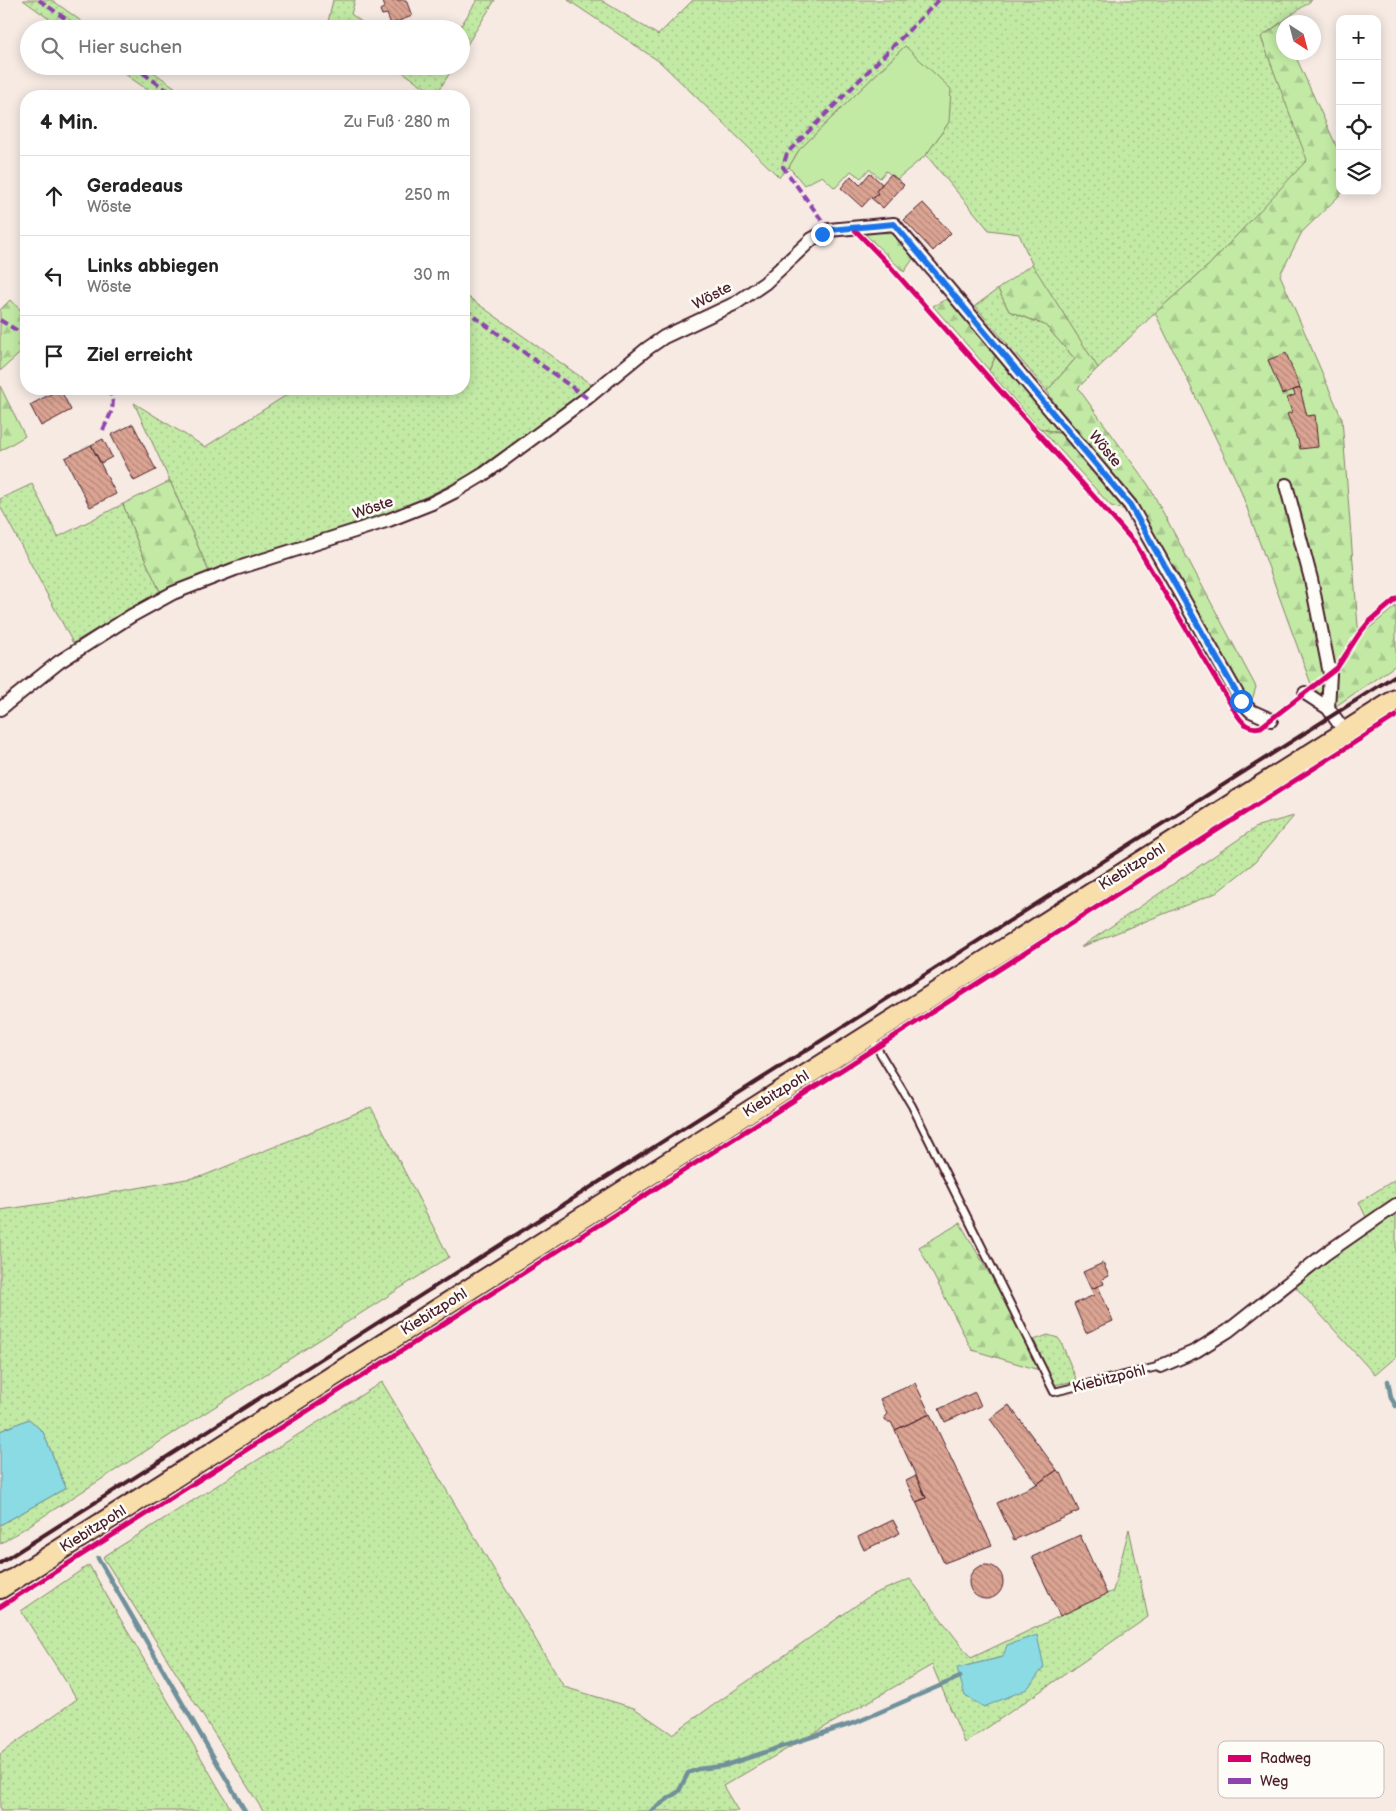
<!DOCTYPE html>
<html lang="de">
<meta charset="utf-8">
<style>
:root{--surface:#fff;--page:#f6f6f6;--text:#222;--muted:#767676;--line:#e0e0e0}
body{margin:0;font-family:"Balsamiq Sans",sans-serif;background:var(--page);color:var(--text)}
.controls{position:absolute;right:15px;top:15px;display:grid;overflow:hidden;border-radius:10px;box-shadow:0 2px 12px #0003}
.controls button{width:45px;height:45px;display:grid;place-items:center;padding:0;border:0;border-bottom:1px solid var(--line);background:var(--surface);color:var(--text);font:25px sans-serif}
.compass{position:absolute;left:1276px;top:15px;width:45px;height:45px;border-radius:50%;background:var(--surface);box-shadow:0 2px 12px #0003;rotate:144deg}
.stop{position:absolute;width:15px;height:15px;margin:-11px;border:4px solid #1a73e8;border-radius:50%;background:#fff}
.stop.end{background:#1a73e8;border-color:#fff;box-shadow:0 1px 5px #0008}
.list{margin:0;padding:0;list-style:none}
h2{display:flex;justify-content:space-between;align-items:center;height:65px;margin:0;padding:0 20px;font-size:21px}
h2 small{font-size:16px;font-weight:400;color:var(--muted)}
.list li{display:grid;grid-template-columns:32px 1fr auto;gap:15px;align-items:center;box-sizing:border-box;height:80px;padding:0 20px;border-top:1px solid var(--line)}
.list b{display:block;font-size:19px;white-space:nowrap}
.list p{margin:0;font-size:16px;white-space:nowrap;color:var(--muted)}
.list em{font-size:16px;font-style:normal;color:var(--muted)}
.icon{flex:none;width:28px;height:28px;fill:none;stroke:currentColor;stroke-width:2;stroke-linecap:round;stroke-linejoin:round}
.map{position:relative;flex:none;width:1396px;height:1811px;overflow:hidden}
.search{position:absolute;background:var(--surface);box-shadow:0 2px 12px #0003;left:20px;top:20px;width:450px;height:55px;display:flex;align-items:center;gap:12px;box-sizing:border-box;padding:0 18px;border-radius:28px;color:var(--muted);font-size:19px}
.panel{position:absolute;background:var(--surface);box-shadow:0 2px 12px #0003;left:20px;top:90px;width:450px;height:305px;border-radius:20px}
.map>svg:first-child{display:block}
</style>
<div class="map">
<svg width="1396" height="1811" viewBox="0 0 1396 1811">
<defs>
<pattern id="grass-dots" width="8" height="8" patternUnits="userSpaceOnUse" patternTransform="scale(1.25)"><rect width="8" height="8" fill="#c2eaa5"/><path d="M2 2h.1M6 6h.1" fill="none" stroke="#a8c88e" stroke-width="1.8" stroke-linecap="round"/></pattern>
<pattern id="forest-firs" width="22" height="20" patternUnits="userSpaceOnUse" patternTransform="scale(1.25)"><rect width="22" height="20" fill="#c2eaa5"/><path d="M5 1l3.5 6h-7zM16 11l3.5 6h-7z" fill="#a8c88e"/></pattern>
<pattern id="building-back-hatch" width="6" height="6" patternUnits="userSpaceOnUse" patternTransform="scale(1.25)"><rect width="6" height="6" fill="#dba493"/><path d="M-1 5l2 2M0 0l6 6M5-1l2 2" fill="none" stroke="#b48578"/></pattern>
</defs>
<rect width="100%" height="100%" fill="#f6eae3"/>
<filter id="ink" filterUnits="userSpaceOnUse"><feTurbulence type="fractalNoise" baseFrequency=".02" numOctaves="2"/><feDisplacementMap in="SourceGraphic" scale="10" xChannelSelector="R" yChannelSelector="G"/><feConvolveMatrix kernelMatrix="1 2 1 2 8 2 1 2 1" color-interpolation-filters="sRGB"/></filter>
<g filter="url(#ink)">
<path fill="url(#grass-dots)" stroke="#868468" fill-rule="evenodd" d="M23,0H52L92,29H63Z
M333,0H355L351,14L371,29H338L328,22Z
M477,0H495L461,54V29H459Z
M568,0H601L658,35L693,0H1312L1261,37L1308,160L1209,265L1155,313L1098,368L1034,269L1019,234L989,230L926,155L949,122L905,46L799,150L789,167L779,177L660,62Z
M114,66H145L187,96H156Z
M394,66H423L431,73L436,66H454L436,95Z
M998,289L1009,311L1045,325L1075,359L1047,391L975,306Z
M464,294L592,385L574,400L466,477L389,515L209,572L170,481L134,403L205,447L296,389H464Z
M996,355L1065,434L1039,428L989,371Z
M32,484L58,537L123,504L141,551L160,591L73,643L0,506V499Z
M1294,816L1255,862L1216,893L1081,947L1258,826Z
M371,1107L449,1257L0,1544V1525L66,1488L43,1432L29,1419L0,1431V1210L77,1199L203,1176Z
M1396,1179V1199L1366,1217L1359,1202Z
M1396,1211V1357L1375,1375L1292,1283Z
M1048,1335L1058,1338L1061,1342L1077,1381L1054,1385L1034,1340Z
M382,1382L564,1687L634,1708L672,1734L871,1595L910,1579L971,1658L1113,1591L1129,1529L1148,1617L965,1743L932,1665L723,1786L738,1811H263L103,1557ZM1003,1657L984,1707L957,1668Z
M89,1565L232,1811H0V1754L77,1699L21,1611Z"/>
<path fill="url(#forest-firs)" stroke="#868468" d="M1281,23L1283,30L1284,52L1294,53L1340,154V191H1344L1302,232L1280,275L1342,419L1358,627L1367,630L1396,606V665L1336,706L1328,703L1311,684L1239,486L1155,313L1209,265L1307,160L1261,37Z
M894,230L915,256L904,272L863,232Z
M1032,264L1098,368L1078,388L1149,486L1256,687L1252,700L1237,687L1135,502L1056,405L1047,391L1075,359L1045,325L1009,311L998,289Z
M949,298L996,355L989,370L933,306Z
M10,300L26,315V348L0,371V310Z
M0,386L25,436L0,451Z
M1041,429L1066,435L1125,510L1111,506Z
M170,481L209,572L160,591L141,551L123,504Z
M960,1223L1008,1306L1039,1370L972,1350L919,1247Z"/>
<path fill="#c2eaa5" stroke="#868468" d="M905,46L951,89L949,122L926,155L897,179L886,171L880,178L869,169L861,178L851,171L835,188L822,176L804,185L789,167L799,150Z"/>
<path fill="#8adbe4" stroke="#70909a" d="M29,1419L43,1432L66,1488L0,1525V1431Z
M1037,1635L1044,1667L1027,1689L984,1707L965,1696L957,1668L1003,1657L1007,1645Z"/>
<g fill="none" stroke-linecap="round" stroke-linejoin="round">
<path stroke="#70909a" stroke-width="4.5" d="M1388,1381L1391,1398L1396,1406
M98,1558L245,1811
M651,1811L679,1791L688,1773L698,1769L723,1766L857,1722L960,1677"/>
</g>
<path fill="url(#building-back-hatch)" stroke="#4a1f2b" d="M382,0H406L412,16L391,24L387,14L382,15L380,10L385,7Z
M870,173L882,184L876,191L878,193L874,198L872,196L862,207L841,188L851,176L860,185Z
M891,174L904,185L883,208L871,198L872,196L874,198L878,193L876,191Z
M923,203L951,233L933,251L904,220Z
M1286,353L1300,388L1282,394L1268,360Z
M1300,388L1302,392L1301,393L1307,416L1315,415L1318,447L1300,449L1298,439H1297L1287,414L1292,412L1287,398L1295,395L1293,390Z
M60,389L71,410L41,426L30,405Z
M133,424L156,470L134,481L111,435Z
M103,439L112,457L101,463L91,445Z
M91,445L116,494L90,507L65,458Z
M1103,1263L1109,1276L1102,1279L1104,1284L1091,1289L1083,1272Z
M1098,1286L1113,1321L1086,1333L1074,1304L1094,1295L1091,1289Z
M915,1383L930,1414L895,1430L891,1422H887L884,1417L887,1414L880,1399Z
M975,1392L981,1406L945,1422L939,1409Z
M1009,1405L1057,1470L1037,1484L990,1419Z
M930,1414L992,1545L944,1563L916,1502L926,1498L895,1430Z
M1057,1470L1060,1474L1061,1473L1079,1511L1014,1540L997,1503L1037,1484Z
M916,1476L926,1498L916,1502L906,1481Z
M893,1520L900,1533L864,1550L858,1537Z
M1080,1535L1107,1594L1060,1616L1032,1557Z
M969 1582a17 17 0 1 1 34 0a17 17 0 1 1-34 0Z"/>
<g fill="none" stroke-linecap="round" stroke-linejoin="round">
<defs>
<path id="lane" d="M871,1038L912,1106L1054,1392L1161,1366"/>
<path id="street" d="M1286,485L1311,579L1330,674L1328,708
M1305,693L1328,708L1345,732
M0,709L59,662L131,616L173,593L235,569L389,520L432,503L454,492L484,474L587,398L648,348L664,337L736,303L765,283L812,239L829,230L894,224L1130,505L1241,701L1251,711L1271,720
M1161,1366L1196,1351L1228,1331L1325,1254L1396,1205"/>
<path id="primary" d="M0,1588L1396,700"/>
</defs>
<use href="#lane" stroke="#4a1f2b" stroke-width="10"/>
<use href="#street" stroke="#4a1f2b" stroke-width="16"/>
<use href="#primary" stroke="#4a1f2b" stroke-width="24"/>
<use href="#lane" stroke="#fdfcf7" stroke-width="6"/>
<use href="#street" stroke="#fdfcf7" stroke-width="12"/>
<use href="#primary" stroke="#f8deab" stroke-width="20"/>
<path stroke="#4a1f2b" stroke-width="4" d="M0,1563L1396,675"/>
<path stroke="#8e44ad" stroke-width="4" stroke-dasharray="8 4" stroke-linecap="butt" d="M39,0L80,29
M133,66L175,96
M829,230L783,167L787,153L939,0
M464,309L587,398
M0,320L26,336
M103,430C110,414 118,405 108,389"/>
<defs>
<path id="cycleway" d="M854,229L887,263L1135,543L1236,713C1243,724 1249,730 1261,727L1337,668L1359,634L1368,623L1396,599
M0,1607L1396,716"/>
</defs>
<use href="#cycleway" stroke="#fdfcf7" stroke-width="8"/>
<use href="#cycleway" stroke="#d6006c" stroke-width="5"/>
</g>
</g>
<g fill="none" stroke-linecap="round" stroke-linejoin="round" filter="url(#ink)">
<path stroke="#1a73e8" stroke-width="6" d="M822,234L829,230L894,224L1130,505L1241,701"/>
</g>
<g text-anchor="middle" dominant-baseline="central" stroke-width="5" stroke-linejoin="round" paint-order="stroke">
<g font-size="15" fill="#4a1f2b" stroke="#fdfcf7">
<text transform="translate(712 296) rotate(-28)">Wöste</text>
<text transform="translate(1105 449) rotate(50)">Wöste</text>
<text transform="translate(373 508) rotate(-19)">Wöste</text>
<text transform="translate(1132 867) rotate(-32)">Kiebitzpohl</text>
<text transform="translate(776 1094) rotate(-32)">Kiebitzpohl</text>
<text transform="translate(434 1312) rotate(-32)">Kiebitzpohl</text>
<text transform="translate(1109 1379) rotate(-14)">Kiebitzpohl</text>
<text transform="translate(93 1529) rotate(-32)">Kiebitzpohl</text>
</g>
</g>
<rect x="1218" y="1741" width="166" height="57" rx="8" fill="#fdfcf7" stroke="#c7baba" stroke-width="1"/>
<rect x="1228" y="1755" width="23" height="7" fill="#d6006c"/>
<rect x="1228" y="1778" width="23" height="6" fill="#8e44ad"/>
<g font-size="14" fill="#4a1f2b">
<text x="1260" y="1763">Radweg</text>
<text x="1260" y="1786">Weg</text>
</g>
</svg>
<div class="controls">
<button>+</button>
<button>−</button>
<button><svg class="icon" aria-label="locate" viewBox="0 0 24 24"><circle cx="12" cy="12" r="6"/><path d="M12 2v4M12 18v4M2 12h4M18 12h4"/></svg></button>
<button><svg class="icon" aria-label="layers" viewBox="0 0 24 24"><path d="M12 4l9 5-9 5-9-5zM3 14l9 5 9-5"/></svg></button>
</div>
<svg class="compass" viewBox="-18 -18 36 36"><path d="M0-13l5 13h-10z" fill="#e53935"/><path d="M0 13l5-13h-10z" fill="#767676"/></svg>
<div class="stop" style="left:1241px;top:701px"></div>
<div class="stop end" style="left:822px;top:234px"></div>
<div class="search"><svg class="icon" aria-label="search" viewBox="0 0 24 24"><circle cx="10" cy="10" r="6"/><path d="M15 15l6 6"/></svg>Hier suchen</div>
<section class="panel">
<h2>4 Min.<small>Zu Fuß · 280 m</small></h2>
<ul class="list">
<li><svg class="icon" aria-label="ahead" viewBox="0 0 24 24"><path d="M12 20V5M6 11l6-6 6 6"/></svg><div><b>Geradeaus</b><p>Wöste</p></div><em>250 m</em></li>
<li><svg class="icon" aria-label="left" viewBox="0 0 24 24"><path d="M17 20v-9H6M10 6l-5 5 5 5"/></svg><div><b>Links abbiegen</b><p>Wöste</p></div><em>30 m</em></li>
<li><svg class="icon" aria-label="arrive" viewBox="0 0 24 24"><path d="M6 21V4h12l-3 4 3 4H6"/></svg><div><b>Ziel erreicht</b></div></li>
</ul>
</section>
</div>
